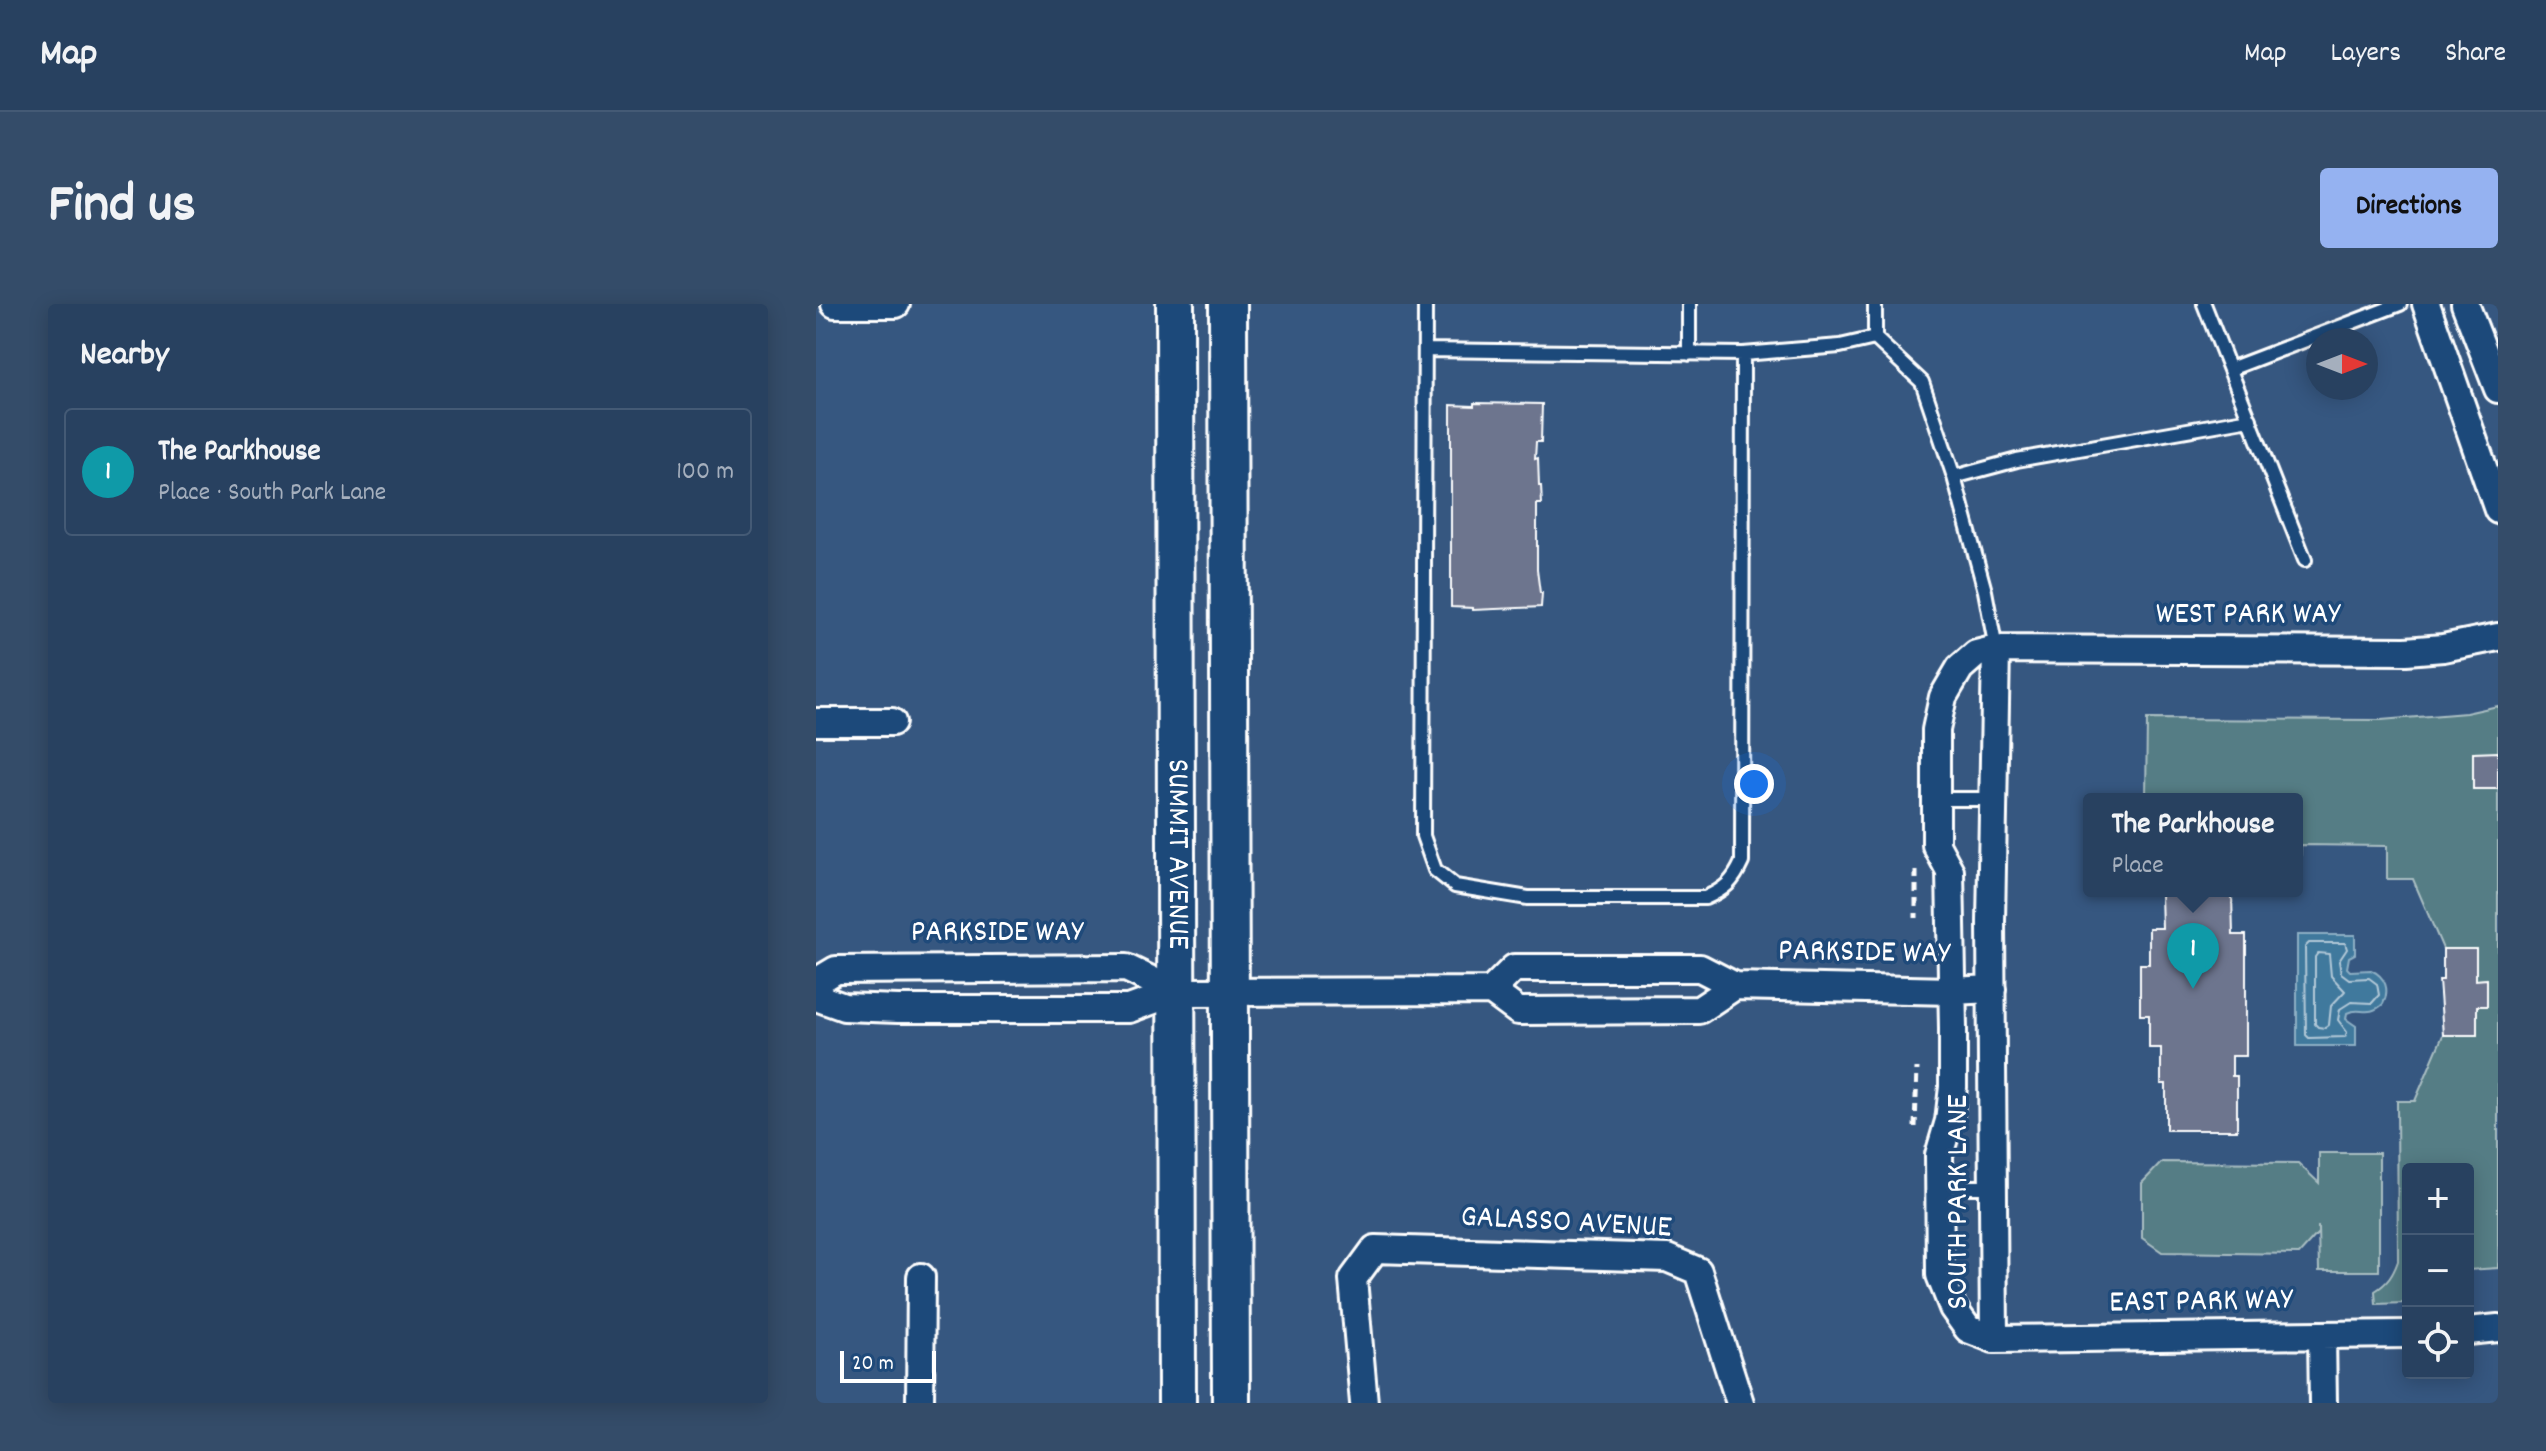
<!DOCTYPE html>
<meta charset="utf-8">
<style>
:root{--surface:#284160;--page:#344c69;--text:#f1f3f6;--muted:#a5afbd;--line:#445a75;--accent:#95b2f1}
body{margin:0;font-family:Dekko,sans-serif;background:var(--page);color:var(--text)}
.controls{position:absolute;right:24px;bottom:24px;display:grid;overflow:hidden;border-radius:8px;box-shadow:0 4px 20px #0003}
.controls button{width:72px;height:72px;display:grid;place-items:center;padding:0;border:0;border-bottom:2px solid var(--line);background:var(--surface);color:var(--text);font:40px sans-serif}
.compass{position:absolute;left:1490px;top:24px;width:72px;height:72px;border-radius:50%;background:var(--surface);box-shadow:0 4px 20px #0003;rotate:90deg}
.scale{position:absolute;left:24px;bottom:20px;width:96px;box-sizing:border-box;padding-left:8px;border:4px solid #fff;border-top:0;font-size:22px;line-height:28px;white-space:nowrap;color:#fff;-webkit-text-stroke:6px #1f4a7a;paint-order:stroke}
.you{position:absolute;left:938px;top:480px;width:28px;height:28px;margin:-20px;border:6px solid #fff;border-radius:50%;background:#1a73e8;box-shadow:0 0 0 12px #1a73e833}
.badge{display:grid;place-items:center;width:52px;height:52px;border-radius:50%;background:var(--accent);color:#fff;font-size:26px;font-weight:700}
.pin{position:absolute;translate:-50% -66px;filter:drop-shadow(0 2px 4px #0008)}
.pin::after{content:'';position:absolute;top:42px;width:28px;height:24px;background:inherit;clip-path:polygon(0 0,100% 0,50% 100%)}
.popup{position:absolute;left:1267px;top:489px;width:220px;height:104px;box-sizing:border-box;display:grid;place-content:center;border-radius:8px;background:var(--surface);filter:drop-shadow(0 2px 6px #0005);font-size:26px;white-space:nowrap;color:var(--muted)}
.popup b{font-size:30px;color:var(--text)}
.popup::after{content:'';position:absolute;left:50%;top:100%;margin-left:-16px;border:16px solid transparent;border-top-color:var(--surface)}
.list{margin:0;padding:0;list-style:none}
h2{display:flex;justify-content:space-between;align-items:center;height:104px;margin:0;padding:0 32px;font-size:34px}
h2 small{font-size:26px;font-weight:400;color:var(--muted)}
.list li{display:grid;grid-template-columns:52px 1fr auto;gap:24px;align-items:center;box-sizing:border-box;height:128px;margin:0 16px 16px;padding:0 16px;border:2px solid var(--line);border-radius:8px}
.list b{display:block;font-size:30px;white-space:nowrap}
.list p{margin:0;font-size:26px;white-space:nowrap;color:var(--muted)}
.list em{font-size:26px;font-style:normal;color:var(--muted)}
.icon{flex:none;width:44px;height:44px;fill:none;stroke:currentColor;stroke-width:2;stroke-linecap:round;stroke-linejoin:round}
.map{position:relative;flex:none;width:1682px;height:1099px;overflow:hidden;border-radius:8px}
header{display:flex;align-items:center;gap:48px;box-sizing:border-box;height:112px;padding:0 40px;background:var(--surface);border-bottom:2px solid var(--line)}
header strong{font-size:38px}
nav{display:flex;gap:44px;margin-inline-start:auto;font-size:28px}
.intro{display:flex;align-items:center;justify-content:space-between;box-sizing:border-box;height:192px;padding:0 48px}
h1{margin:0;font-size:56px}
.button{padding:20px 36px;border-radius:8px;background:var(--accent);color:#111;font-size:28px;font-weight:700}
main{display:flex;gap:48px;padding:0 48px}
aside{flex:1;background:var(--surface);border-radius:8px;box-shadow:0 4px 20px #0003}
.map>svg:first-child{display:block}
</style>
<header>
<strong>Map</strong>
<nav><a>Map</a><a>Layers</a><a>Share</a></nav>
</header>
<div class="intro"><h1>Find us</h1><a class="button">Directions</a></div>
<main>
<aside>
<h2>Nearby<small></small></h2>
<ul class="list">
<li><span class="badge" style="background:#0f9aa8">1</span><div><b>The Parkhouse</b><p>Place · South Park Lane</p></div><em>100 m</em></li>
</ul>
</aside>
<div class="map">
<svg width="1682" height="1099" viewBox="0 0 1682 1099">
<rect width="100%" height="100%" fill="#365780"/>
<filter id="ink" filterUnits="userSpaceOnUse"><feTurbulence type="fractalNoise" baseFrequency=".0125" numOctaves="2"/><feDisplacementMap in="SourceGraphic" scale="16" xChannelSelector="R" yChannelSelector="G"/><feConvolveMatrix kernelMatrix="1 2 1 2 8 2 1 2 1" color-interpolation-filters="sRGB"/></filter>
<g filter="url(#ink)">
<path fill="#547d85" stroke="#aabec2" stroke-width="2" d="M1682,402V964L1652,966V865H1592V971L1588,972L1590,999L1560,1000L1559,987C1572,979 1577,971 1582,957L1581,797H1599L1627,731L1661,730V702L1670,675L1660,676V646L1627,645L1597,575H1571V542L1485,541L1484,563H1481V495H1330L1331,415L1565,416L1650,409Z
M1503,849H1563V967H1503L1502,922V929L1483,950L1346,948L1326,934V879L1346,858L1482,859L1503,879Z"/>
<path fill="#41799d" stroke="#8dafc4" stroke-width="2" d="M1481,631H1539V650L1533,653L1531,664L1534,667L1555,666C1570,673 1574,686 1567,700C1552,714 1544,702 1531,709L1530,715L1540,722V742H1481Z"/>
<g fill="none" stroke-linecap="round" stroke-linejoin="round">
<path stroke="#b3c9d8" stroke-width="2" d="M1493,639H1529L1531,645L1523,657L1525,669L1533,675L1553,674L1561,680L1563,691L1556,699L1535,698L1524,705L1522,716L1531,728L1529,733L1493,734L1490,731L1489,643Z
M1502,649L1513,650L1515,672L1529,687L1515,702L1513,721L1509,724L1502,723L1499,720V653Z"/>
</g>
<path fill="#6d758e" stroke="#fff" stroke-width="2" d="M658,99L726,100L725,138H720L719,155L722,154L723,182H725L726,200H721V266L724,289H726L725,303L657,306V304L635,303V101L658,102Z
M1682,448V485H1657V449Z
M1345,590H1416L1417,631H1430V752H1416V772H1421V826H1350V780H1345V744H1333V711H1324V660H1333V624H1346Z
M1627,645H1660V676L1671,675V702H1661V731H1627L1623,676H1627Z"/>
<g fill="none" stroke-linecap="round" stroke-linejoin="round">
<defs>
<path id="lane" d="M609,0L607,532L619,566L639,582L712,594H889C909,585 917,578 926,558L927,50
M1059,0V34L1106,78L1138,173L1169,287L1180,345
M1388,0L1489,256
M609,46L927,50L1024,42L1059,34
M873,50V0
M1414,65L1584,0
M1138,173L1201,156L1434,115
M1120,495H1176
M1123,883H1177"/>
<path id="street" d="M19,0H80
M1610,0L1682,206
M1649,0L1682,85
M0,418H76
M0,678L20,666L310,664L360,688
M675,687L698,664H884L919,682L1136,687L1176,685
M0,693L28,703L82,705H313L360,688L675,687L702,707L883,706L919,682
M1652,1027L1682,1024
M1592,1030L1178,1035L1152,1025L1137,1004L1124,971L1123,851L1133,817L1137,783V724L1134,567L1120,541V426L1127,393L1144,364L1160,350L1180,345L1590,347L1627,344L1682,333
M1506,1031L1507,1099
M1178,1035L1175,618L1180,345
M104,1099L105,973
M548,1099L537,975L559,945L851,954L882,967L924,1099"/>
<g id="secondary">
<path id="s1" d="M359,0L361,1099"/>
<path d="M412,0L415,1099"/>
</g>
</defs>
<use href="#lane" stroke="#fff" stroke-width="18"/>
<use href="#street" stroke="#fff" stroke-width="32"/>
<use href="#secondary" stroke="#fff" stroke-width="42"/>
<path stroke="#fff" stroke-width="5" stroke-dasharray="8 6" stroke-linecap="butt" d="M1100,567V614
M1099,823L1101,764"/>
<use href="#lane" stroke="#1f4a7a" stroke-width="12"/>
<use href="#street" stroke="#1f4a7a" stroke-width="26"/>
<use href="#secondary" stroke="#1f4a7a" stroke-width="36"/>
</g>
</g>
<g text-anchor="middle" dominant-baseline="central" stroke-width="7" stroke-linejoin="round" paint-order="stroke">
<g font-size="32" fill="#fff" stroke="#1f4a7a">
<text x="1432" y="312">WEST PARK WAY</text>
<text stroke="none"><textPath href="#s1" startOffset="550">SUMMIT AVENUE</textPath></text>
<text x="181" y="630">PARKSIDE WAY</text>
<text transform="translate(1048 650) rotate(1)">PARKSIDE WAY</text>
<text transform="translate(1144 898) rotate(-90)">SOUTH PARK LANE</text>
<text transform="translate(750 920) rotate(3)">GALASSO AVENUE</text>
<text transform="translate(1385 999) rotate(-1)">EAST PARK WAY</text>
</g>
</g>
</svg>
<div class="controls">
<button>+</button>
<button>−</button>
<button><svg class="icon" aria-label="locate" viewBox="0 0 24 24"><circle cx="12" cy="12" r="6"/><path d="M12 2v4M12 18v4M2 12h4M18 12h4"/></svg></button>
</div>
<svg class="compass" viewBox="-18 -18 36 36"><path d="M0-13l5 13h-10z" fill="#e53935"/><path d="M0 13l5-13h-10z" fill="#a5afbd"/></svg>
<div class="scale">20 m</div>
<div class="you"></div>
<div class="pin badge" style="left:1377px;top:685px;background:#0f9aa8">1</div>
<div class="popup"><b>The Parkhouse</b>Place</div>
</div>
</main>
